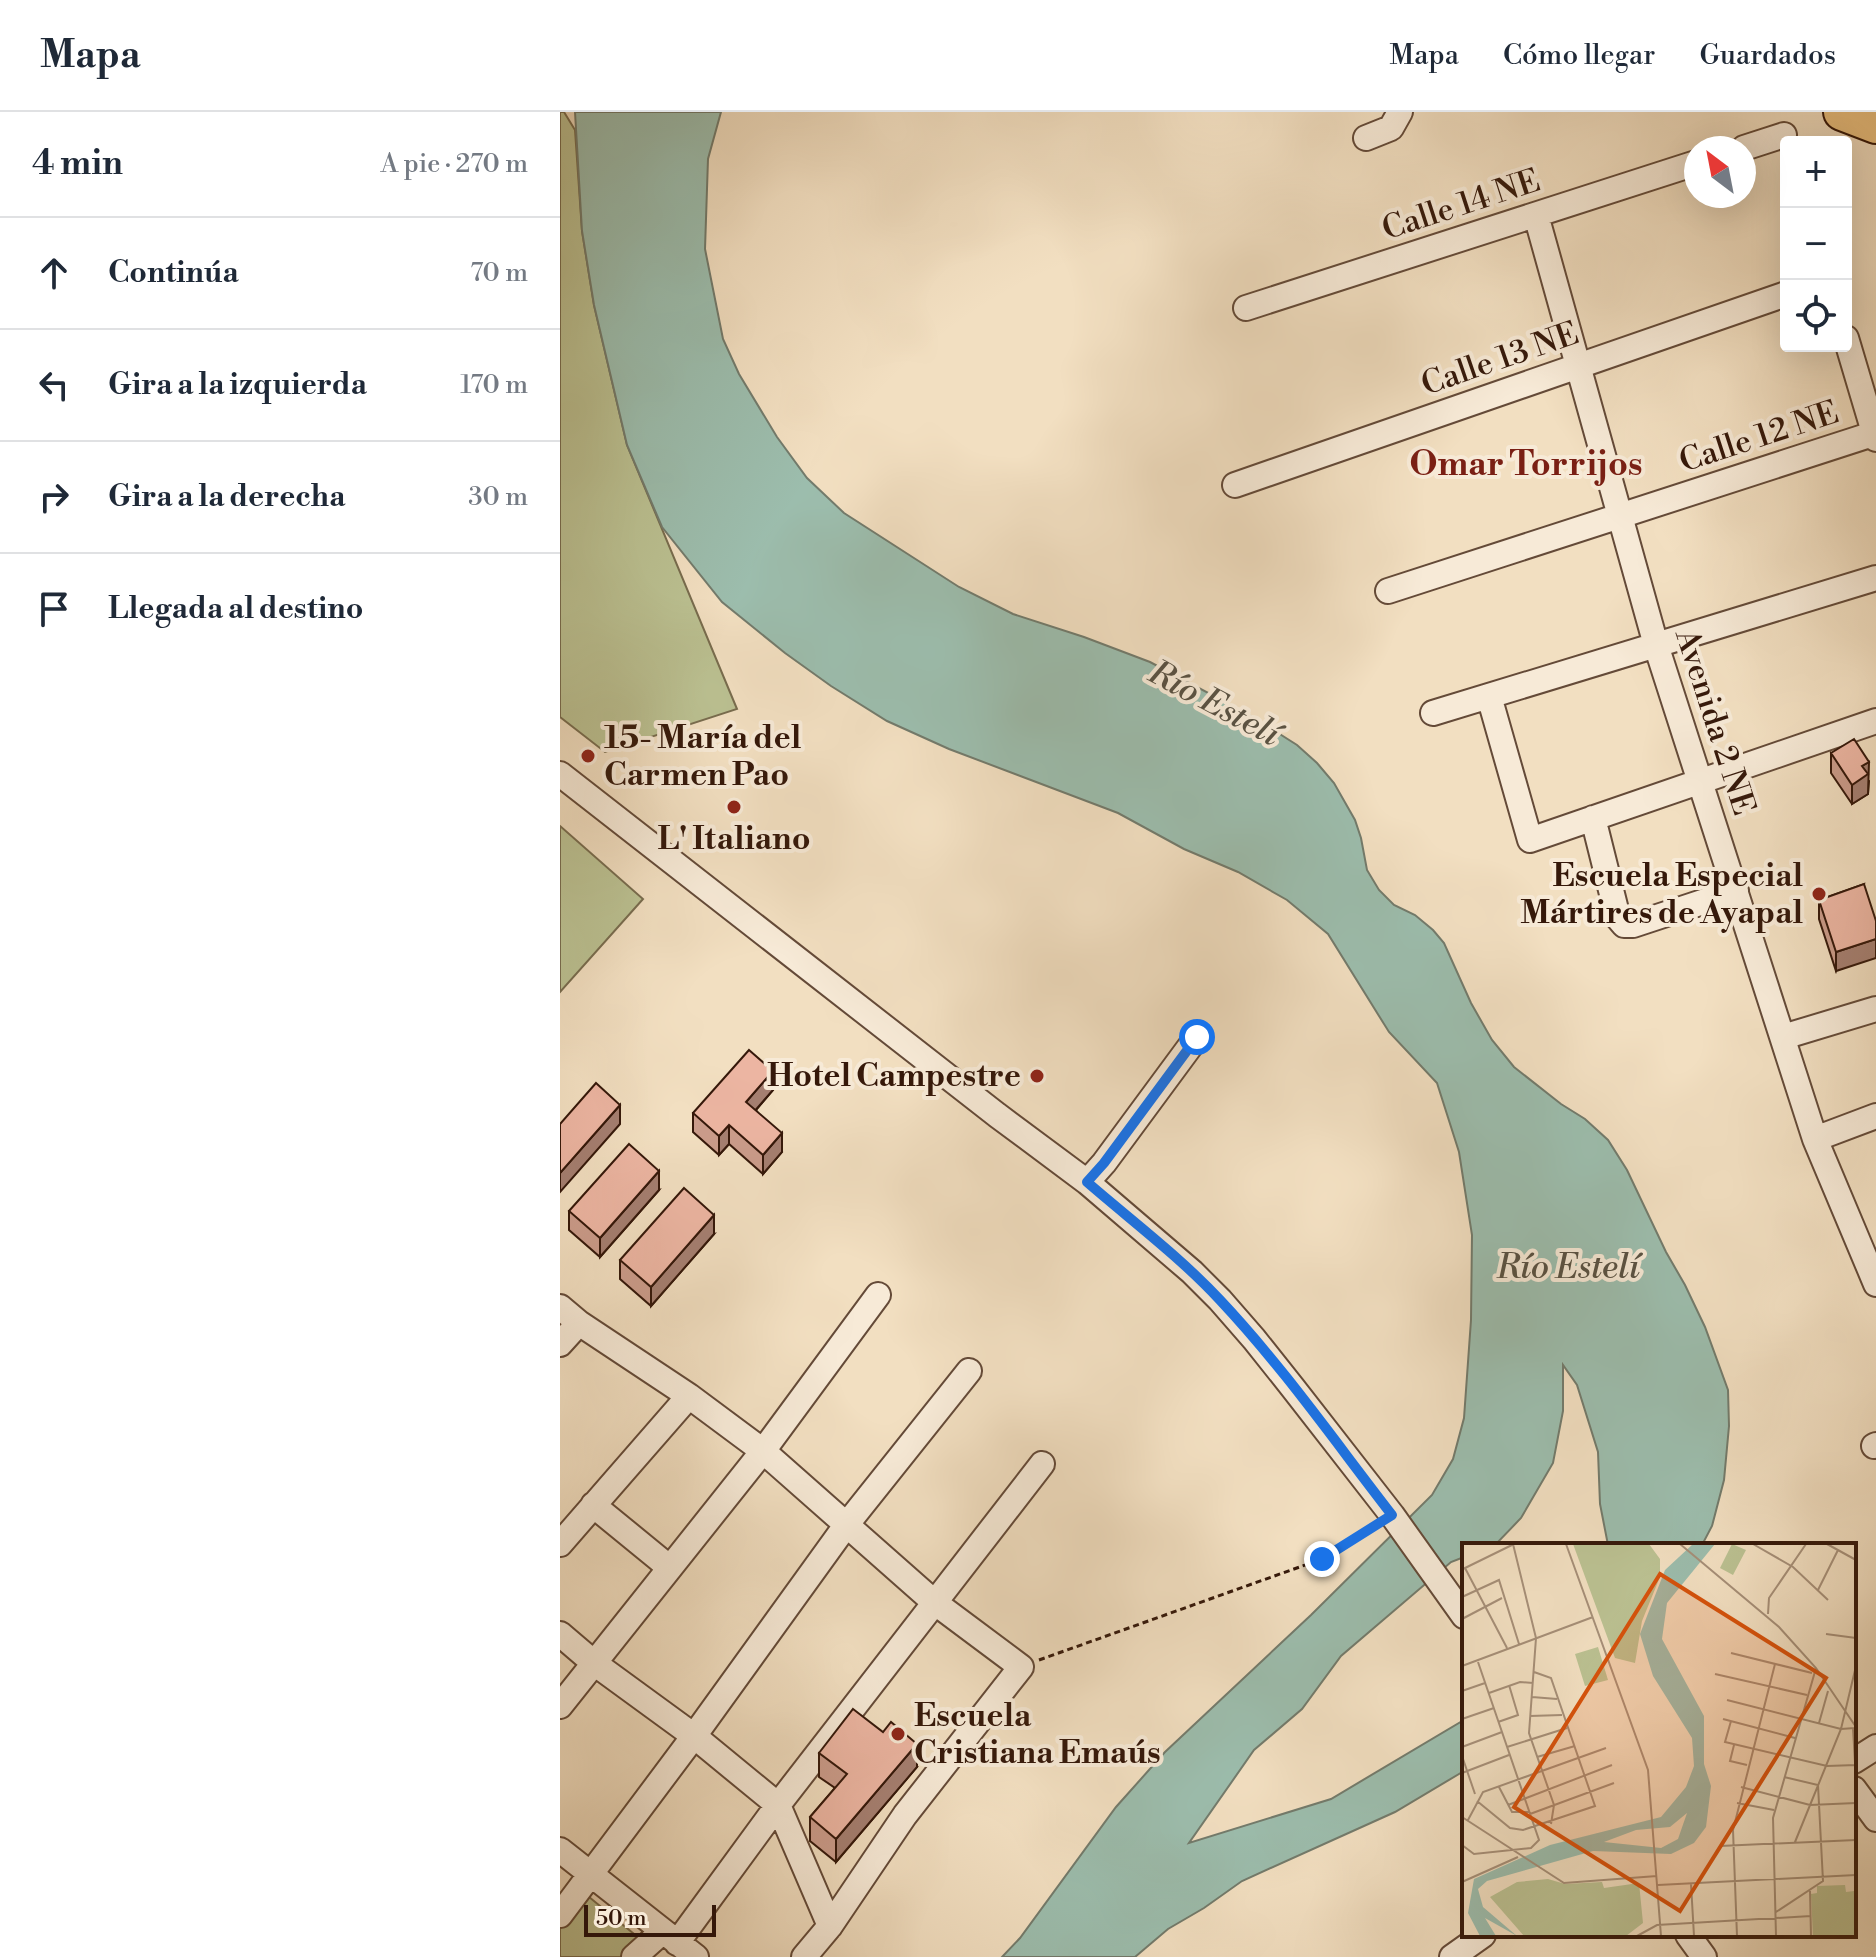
<!DOCTYPE html>
<html lang="es">
<meta charset="utf-8">
<style>
:root{--surface:#fff;--page:#f2f2f3;--text:#1f2937;--muted:#747a83;--line:#e0e1e3}
body{margin:0;font-family:"Libre Bodoni",serif;background:var(--page);color:var(--text)}
.controls{position:absolute;right:24px;top:24px;display:grid;overflow:hidden;border-radius:8px;box-shadow:0 8px 32px #0002}
.controls button{width:72px;height:72px;display:grid;place-items:center;padding:0;border:0;border-bottom:2px solid var(--line);background:var(--surface);color:var(--text);font:40px sans-serif}
.compass{position:absolute;left:1124px;top:24px;width:72px;height:72px;border-radius:50%;background:var(--surface);box-shadow:0 8px 32px #0002;rotate:328deg}
.scale{position:absolute;left:24px;bottom:20px;width:132px;box-sizing:border-box;padding-left:8px;border:4px solid #35180a;border-top:0;font-size:22px;line-height:28px;white-space:nowrap;color:#35180a;-webkit-text-stroke:6px #f7ead7;paint-order:stroke}
.stop{position:absolute;width:24px;height:24px;margin:-18px;border:6px solid #1a73e8;border-radius:50%;background:#fff}
.stop.end{background:#1a73e8;border-color:#fff;box-shadow:0 2px 8px #0008}
.list{margin:0;padding:0;list-style:none}
h2{display:flex;justify-content:space-between;align-items:center;height:104px;margin:0;padding:0 32px;font-size:34px}
h2 small{font-size:26px;font-weight:400;color:var(--muted)}
.list li{display:grid;grid-template-columns:52px 1fr auto;gap:24px;align-items:center;box-sizing:border-box;height:112px;padding:0 32px;border-top:2px solid var(--line)}
.list b{display:block;font-size:30px;white-space:nowrap}
.list em{font-size:26px;font-style:normal;color:var(--muted)}
.icon{flex:none;width:44px;height:44px;fill:none;stroke:currentColor;stroke-width:2;stroke-linecap:round;stroke-linejoin:round}
.map{position:relative;flex:none;width:1316px;height:1845px;overflow:hidden}
header{display:flex;align-items:center;gap:48px;box-sizing:border-box;height:112px;padding:0 40px;background:var(--surface);border-bottom:2px solid var(--line)}
header strong{font-size:38px}
nav{display:flex;gap:44px;margin-inline-start:auto;font-size:28px}
main{display:flex}
aside{flex:1;background:var(--surface)}
.map>svg:first-child{display:block}
</style>
<header>
<strong>Mapa</strong>
<nav><a>Mapa</a><a>Cómo llegar</a><a>Guardados</a></nav>
</header>
<main>
<aside>
<h2>4 min<small>A pie · 270 m</small></h2>
<ul class="list">
<li><svg class="icon" aria-label="ahead" viewBox="0 0 24 24"><path d="M12 20V5M6 11l6-6 6 6"/></svg><div><b>Continúa</b></div><em>70 m</em></li>
<li><svg class="icon" aria-label="left" viewBox="0 0 24 24"><path d="M17 20v-9H6M10 6l-5 5 5 5"/></svg><div><b>Gira a la izquierda</b></div><em>170 m</em></li>
<li><svg class="icon" aria-label="right" viewBox="0 0 24 24"><path d="M7 20v-9h11M14 6l5 5-5 5"/></svg><div><b>Gira a la derecha</b></div><em>30 m</em></li>
<li><svg class="icon" aria-label="arrive" viewBox="0 0 24 24"><path d="M6 21V4h12l-3 4 3 4H6"/></svg><div><b>Llegada al destino</b></div></li>
</ul>
</aside>
<div class="map">
<svg width="1316" height="1845" viewBox="0 0 1316 1845">
<rect width="100%" height="100%" fill="#f2dfc1"/>
<filter id="stains"><feTurbulence type="fractalNoise" baseFrequency=".0025" numOctaves="4"/><feColorMatrix values="0 0 0 0 .2 0 0 0 0 .09 0 0 0 0 .02 0 0 0 .5 -.17"/></filter>
<radialGradient id="worn" r=".72"><stop offset=".6" stop-color="#630" stop-opacity="0"/><stop offset="1" stop-color="#630" stop-opacity=".3"/></radialGradient>
<path fill="#bbc192" stroke="#786c4e" stroke-width="2" d="M0,0H4L15,18L22,119L34,193L67,333L177,597L45,640L0,605Z
M0,714L83,787L0,880Z
M23,1780L85,1831L67,1845H0V1812Z"/>
<path fill="#9cbdad" stroke="#737b6c" stroke-width="2" d="M15,0H161L148,47L145,137L163,227L179,262L217,325L247,366L284,401L399,475L453,502L524,525L590,550L688,602L737,633L757,651L774,671L795,708L801,726L807,758L819,778L834,793L855,803L873,818L884,831L911,891L932,928L954,955L1001,992L1025,1007L1048,1028L1067,1058L1106,1140L1125,1173L1145,1215L1168,1278L1169,1314L1164,1368L1152,1414L1142,1433H1048L1040,1392L1038,1340L1017,1273L1003,1253V1299L993,1351L961,1406L938,1430L931,1433H904V1445L891,1450L781,1544L742,1597L694,1638L629,1731L771,1687L904,1608V1659L835,1700L682,1769L644,1796L608,1817L575,1845H442L460,1826L556,1695L605,1640L751,1503L872,1383L893,1347L904,1306L911,1208L912,1123L899,1040L877,971L829,920L768,822L727,788L678,760L624,737L558,701L389,637L327,609L271,574L225,541L162,490L102,415L67,333L34,193L22,119Z"/>
<g fill="none" stroke-linecap="round" stroke-linejoin="round">
<defs>
<path id="minor" d="M806,26L831,16L840,0
M1184,36L1224,23
M976,103L1096,533L1255,1027L1316,1172
M686,196L1136,51
M1286,226L1316,327
M675,373L1226,182
M828,479L1316,321
M929,584L970,728L1316,609
M873,601L1316,466
M0,662L437,1003L527,1070L632,1160L660,1188L694,1227L733,1276L832,1403L904,1504
M1033,706L1058,806L1064,813H1073L1176,779
M1223,925L1316,897
M1255,1027L1316,1004
M527,1070L544,1051L637,925
M0,1195L19,1211L129,1284L203,1339L374,1490L461,1555L345,1703L270,1814L244,1845
M0,1232L19,1211
M1314,1334L1316,1333
M33,1393L110,1456
M0,1432L129,1284
M0,1522L34,1551L134,1624L218,1693L270,1814
M0,1594L203,1339L318,1183
M1294,1649L1316,1635
M1294,1677L1316,1707
M0,1738L136,1845
M0,1803L134,1624L287,1412L409,1259
M1128,1823L1144,1845
M117,1831L218,1693L482,1352
M74,1845L103,1819
M892,1845L923,1823"/>
<path id="highway" d="M1282,0L1316,13"/>
</defs>
<use href="#minor" stroke="#644a38" stroke-width="28"/>
<use href="#highway" stroke="#35180a" stroke-width="40"/>
<path stroke="#35180a" stroke-width="3" stroke-dasharray="6 4" stroke-linecap="butt" d="M479,1548L762,1447L813,1415"/>
<use href="#minor" stroke="#f7ead7" stroke-width="24"/>
<use href="#highway" stroke="#e9c080" stroke-width="36"/>
</g>
<path fill="#cb9c8b" stroke="#35180a" stroke-width="2" d="M1271,641L1309,669L1308,682L1292,692L1271,661Z
M1304,772L1276,859L1259,807V788Z
M213,978L196,998L222,1040L203,1062L169,1032L159,1043L133,1020V1001Z
M99,1078L40,1145L9,1118V1099Z
M154,1122L91,1194L60,1167V1148Z
M259,1641L357,1655L276,1750L250,1729V1705L275,1676L259,1665Z"/>
<path fill="#a57f71" stroke="#35180a" stroke-width="2" d="M1309,650L1308,682L1292,692V673L1302,654Z
M1316,827V846L1276,859V840Z
M213,959V978L186,1009V990Z
M60,993V1012L0,1080V1061Z
M169,1013V1032L159,1043V1024Z
M222,1021V1040L203,1062V1043Z
M99,1059V1078L40,1145V1126Z
M154,1103V1122L91,1194V1175Z
M357,1632V1655L276,1750V1727Z"/>
<path fill="#ecb5a2" stroke="#35180a" stroke-width="2" d="M1294,627L1309,650L1302,654L1308,662L1292,673L1271,641Z
M1304,772L1316,809V827L1276,840L1259,788Z
M189,938L213,959L186,990L222,1021L203,1043L169,1013L159,1024L133,1001Z
M36,971L60,993L0,1061V1012Z
M69,1032L99,1059L40,1126L9,1099Z
M124,1076L154,1103L91,1175L60,1148Z
M293,1597L323,1620L331,1610L357,1632L276,1727L250,1705L287,1662L259,1641Z"/>
<g fill="none" stroke-linecap="round" stroke-linejoin="round">
<path stroke="#1a73e8" stroke-width="10" d="M637,925L544,1051L527,1070C572,1109 620,1145 660,1188C723,1255 776,1331 832,1403L762,1447"/>
</g>
<g fill="#8f2418" stroke="#f7ead7" stroke-width="3">
<circle cx="28" cy="644" r="8"/>
<circle cx="174" cy="695" r="8"/>
<circle cx="1259" cy="782" r="8"/>
<circle cx="477" cy="964" r="8"/>
<circle cx="338" cy="1622" r="8"/>
</g>
<g text-anchor="middle" dominant-baseline="central" stroke-width="8" stroke-linejoin="round" paint-order="stroke">
<g font-size="32" fill="#35180a" stroke="#f7ead7">
<text transform="translate(901 93) rotate(-18)">Calle 14 NE</text>
<text transform="translate(940 247) rotate(-19)">Calle 13 NE</text>
<text transform="translate(1199 325) rotate(-18)">Calle 12 NE</text>
<text transform="translate(1155 610) rotate(72)">Avenida 2 NE</text>
</g>
<g font-size="32" font-weight="bold" fill="#35180a" stroke="#f7ead7" text-anchor="start">
<text x="44" y="626">15- María del<tspan x="44" dy="37">Carmen Pao</tspan></text>
<text x="174" y="727" text-anchor="middle">L' Italiano</text>
<text x="1243" y="764" text-anchor="end">Escuela Especial<tspan x="1243" dy="37">Mártires de Ayapal</tspan></text>
<text x="461" y="964" text-anchor="end">Hotel Campestre</text>
<text x="354" y="1604">Escuela<tspan x="354" dy="37">Cristiana Emaús</tspan></text>
</g>
<g font-size="34" font-weight="bold" fill="#7a1f14" stroke="#f7ead7">
<text x="966" y="353">Omar Torrijos</text>
</g>
<g font-size="34" font-style="italic" fill="#595243" stroke="#f7ead7">
<text transform="translate(654 592) rotate(28)">Río Estelí</text>
<text x="1008" y="1156">Río Estelí</text>
</g>
</g>
<g transform="translate(902 1431)">
<rect width="394" height="394" fill="#f2dfc1"/>
<path d="M111,1H187L198,16V34L180,78L173,120L153,115ZM270,1L284,7L271,32L258,25ZM136,104L146,137L123,143L113,111ZM86,336L103,341L140,339L142,345L177,340L181,380L164,393H62L28,354L55,339ZM383,342L384,349L392,348L394,393H351L349,351L355,350V343Z" fill="#bbc192"/>
<path d="M231,1H253L205,60L200,96L242,173V221L249,243L244,284L232,300L209,311L131,308L25,338L16,346L21,364L55,393L23,375L34,393H18L6,370L12,336L88,302L199,274L224,244L232,223L230,195L191,133L178,91L203,27ZM225,270L216,296L199,305L142,299L174,287L208,284Z" fill="#9cbdad" fill-rule="evenodd"/>
<path fill="none" stroke="#a68f78" stroke-width="2" d="M51,1L74,95L67,190L92,262L89,281M104,1L186,227L199,393M218,1L317,84L354,125L394,184M291,1L331,24L366,57M365,1L394,17M3,25L45,105M1,26L52,1M356,47L376,7M0,54L37,37L57,101M306,71L307,55L344,1M0,76L40,55M364,91L394,95M269,110L350,130M0,123L131,74M253,131L345,152M0,148L23,140M27,150L58,139L71,140M70,154L95,156M265,157L379,186L393,185M68,173L100,172M0,176L32,165M261,176L333,195M269,178L263,199L365,223L394,222M36,179L56,172L47,142M357,180L366,148M391,185L394,237M272,202L268,218L285,222M0,204L40,189M45,204L105,185M0,213L13,251M75,214L113,203M0,230L47,212M37,244L50,269H67M279,244L348,262L394,260M15,258L48,285L61,287L133,263L89,135L72,129M275,260L312,267M46,262L150,222M68,271L152,240M0,274L102,340L195,333M6,277L21,249L144,205M333,299L379,186L394,123M0,302L12,311L69,305L77,297L16,119M258,303L394,297M0,339L56,314M229,341L232,393M196,342L394,332M348,348L349,393M314,369L361,338L356,242L322,234M175,393L195,382L349,373M275,393L271,287L313,121M314,393L311,275L354,125"/>
<path fill="#d6520c" fill-opacity="0.15" stroke="#d6520c" stroke-width="4" d="M198,31L364,135L218,368L52,264Z"/>
<rect width="394" height="394" fill="none" stroke="#35180a" stroke-width="4"/>
</g>
<rect width="100%" height="100%" filter="url(#stains)"/>
<rect width="100%" height="100%" fill="url(#worn)"/>
</svg>
<div class="controls">
<button>+</button>
<button>−</button>
<button><svg class="icon" aria-label="locate" viewBox="0 0 24 24"><circle cx="12" cy="12" r="6"/><path d="M12 2v4M12 18v4M2 12h4M18 12h4"/></svg></button>
</div>
<svg class="compass" viewBox="-18 -18 36 36"><path d="M0-13l5 13h-10z" fill="#e53935"/><path d="M0 13l5-13h-10z" fill="#747a83"/></svg>
<div class="scale">50 m</div>
<div class="stop" style="left:637px;top:925px"></div>
<div class="stop end" style="left:762px;top:1447px"></div>
</div>
</main>
